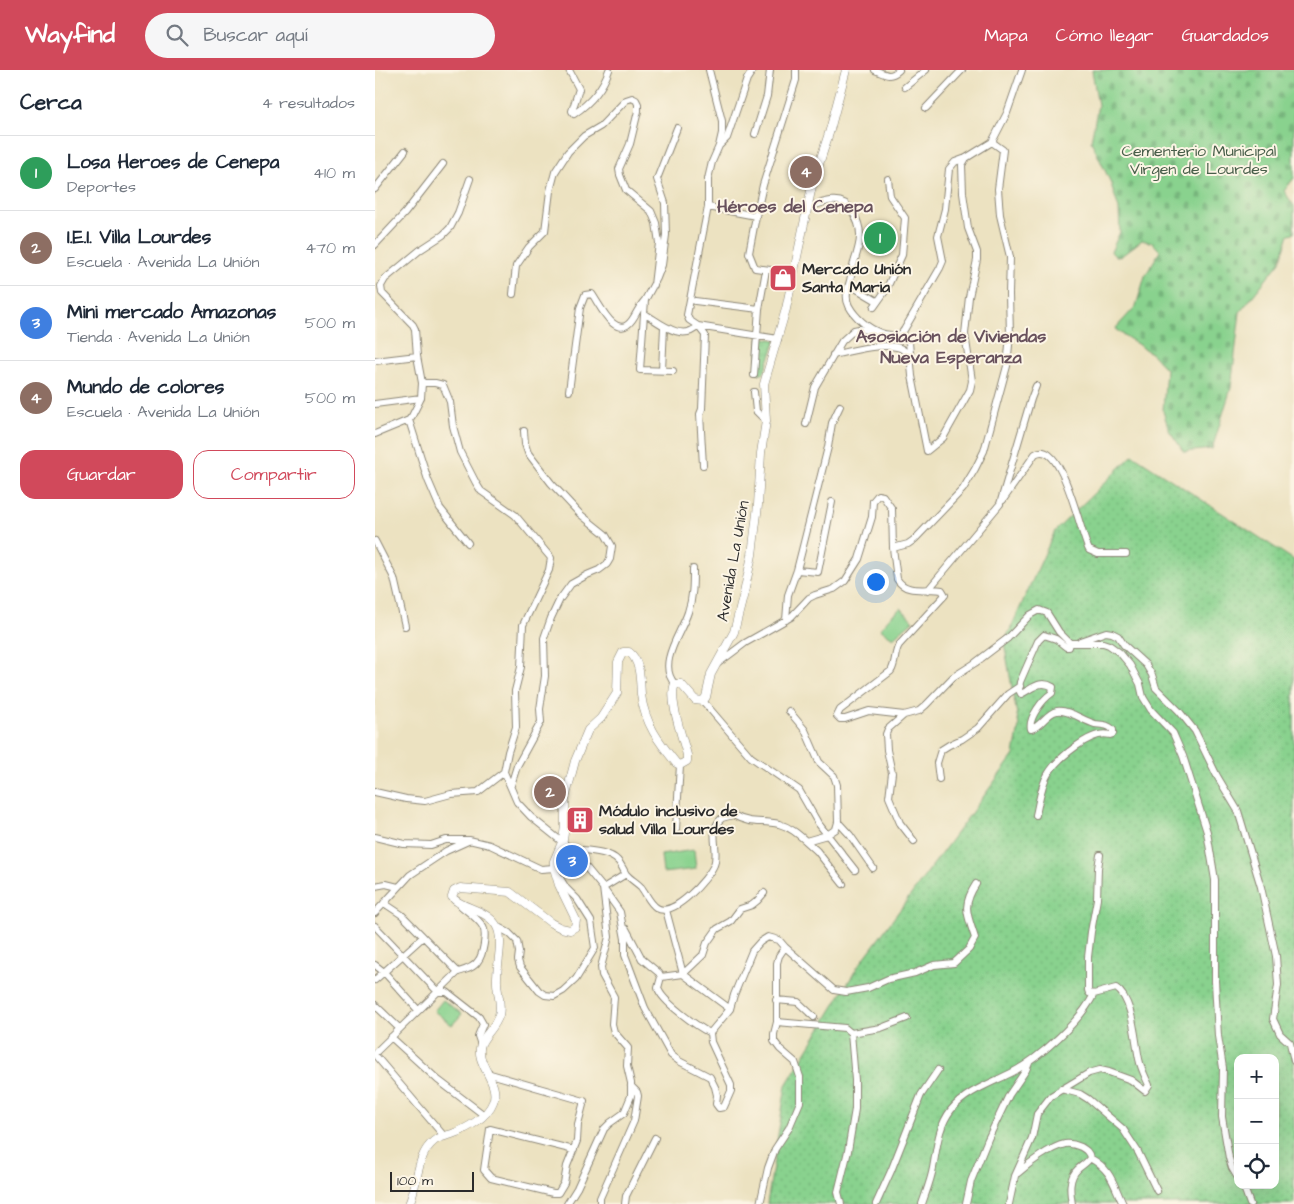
<!DOCTYPE html>
<html lang="es">
<meta charset="utf-8">
<style>
:root{--surface:#fff;--page:#f6f6f7;--text:#1f2937;--muted:#747a83;--line:#e0e1e3;--accent:#d1495b}
body{margin:0;font-family:"Architects Daughter",sans-serif;background:var(--page);color:var(--text)}
.controls{position:absolute;right:15px;bottom:15px;display:grid;overflow:hidden;border-radius:10px;box-shadow:0 5px 20px #0002}
.controls button{width:45px;height:45px;display:grid;place-items:center;padding:0;border:0;border-bottom:1px solid var(--line);background:var(--surface);color:var(--text);font:25px sans-serif}
.scale{position:absolute;left:15px;bottom:12px;width:84px;box-sizing:border-box;padding-left:5px;border:2px solid #2b2b2b;border-top:0;font-size:14px;line-height:18px;white-space:nowrap;color:#2b2b2b;-webkit-text-stroke:4px #fcf5e5;paint-order:stroke}
.you{position:absolute;left:500px;top:511px;width:18px;height:18px;margin:-12px;border:4px solid #fff;border-radius:50%;background:#1a73e8;box-shadow:0 0 0 8px #1a73e833}
.badge{display:grid;place-items:center;width:32px;height:32px;border-radius:50%;background:var(--accent);color:#fff;font-size:16px;font-weight:700}
.pin{position:absolute;translate:-50% -50%;border:2px solid #fff;box-shadow:0 1px 5px #0006}
.list{margin:0;padding:0;list-style:none}
h2{display:flex;justify-content:space-between;align-items:center;height:65px;margin:0;padding:0 20px;font-size:21px}
h2 small{font-size:16px;font-weight:400;color:var(--muted)}
.list li{display:grid;grid-template-columns:32px 1fr auto;gap:15px;align-items:center;box-sizing:border-box;height:75px;padding:0 20px;border-top:1px solid var(--line)}
.list b{display:block;font-size:19px;white-space:nowrap}
.list p{margin:0;font-size:16px;white-space:nowrap;color:var(--muted)}
.list em{font-size:16px;font-style:normal;color:var(--muted)}
.actions{display:flex;gap:10px;padding:15px 20px}
.actions a{flex:1;padding:11px 0;border:1px solid var(--accent);border-radius:15px;text-align:center;font-size:18px;color:var(--accent)}
.actions .main{background:var(--accent);color:#fff}
.icon{flex:none;width:28px;height:28px;fill:none;stroke:currentColor;stroke-width:2;stroke-linecap:round;stroke-linejoin:round}
.map{position:relative;flex:none;width:919px;height:1134px;overflow:hidden}
header{display:flex;align-items:center;gap:30px;box-sizing:border-box;height:70px;padding:0 25px;background:var(--accent);color:#fff}
header strong{font-size:24px}
nav{display:flex;gap:28px;margin-inline-start:auto;font-size:18px}
.search{width:350px;height:45px;background:var(--page);display:flex;align-items:center;gap:12px;box-sizing:border-box;padding:0 18px;border-radius:28px;color:var(--muted);font-size:19px}
main{display:flex}
aside{flex:1;background:var(--surface)}
.map>svg:first-child{display:block}
</style>
<header>
<strong>Wayfind</strong>
<div class="search"><svg class="icon" aria-label="search" viewBox="0 0 24 24"><circle cx="10" cy="10" r="6"/><path d="M15 15l6 6"/></svg>Buscar aquí</div>
<nav><a>Mapa</a><a>Cómo llegar</a><a>Guardados</a></nav>
</header>
<main>
<aside>
<h2>Cerca<small>4 resultados</small></h2>
<ul class="list">
<li><span class="badge" style="background:#2e9e5b">1</span><div><b>Losa Heroes de Cenepa</b><p>Deportes</p></div><em>410 m</em></li>
<li><span class="badge" style="background:#8d6e63">2</span><div><b>I.E.I. Villa Lourdes</b><p>Escuela · Avenida La Unión</p></div><em>470 m</em></li>
<li><span class="badge" style="background:#3f7fe0">3</span><div><b>Mini mercado Amazonas</b><p>Tienda · Avenida La Unión</p></div><em>500 m</em></li>
<li><span class="badge" style="background:#8d6e63">4</span><div><b>Mundo de colores</b><p>Escuela · Avenida La Unión</p></div><em>500 m</em></li>
</ul>
<div class="actions"><a class="main">Guardar</a><a>Compartir</a></div>
</aside>
<div class="map">
<svg width="919" height="1134" viewBox="0 0 919 1134">
<defs>
<pattern id="grass-dots" width="8" height="8" patternUnits="userSpaceOnUse" patternTransform="scale(1.25)"><rect width="8" height="8" fill="#89d28e"/><path d="M2 2h.1M6 6h.1" fill="none" stroke="#76b47b" stroke-width="1.8" stroke-linecap="round"/></pattern>
<pattern id="cemetery-stones" width="16" height="16" patternUnits="userSpaceOnUse" patternTransform="scale(1.25)"><rect width="16" height="16" fill="#89d28e"/><path d="M2 7V4a2 2 0 0 1 4 0v3zM10 15v-3a2 2 0 0 1 4 0v3z" fill="#76b47b"/></pattern>
</defs>
<rect width="100%" height="100%" fill="#fcf5e5"/>
<filter id="ink" filterUnits="userSpaceOnUse"><feTurbulence type="fractalNoise" baseFrequency=".02" numOctaves="2"/><feDisplacementMap in="SourceGraphic" scale="10" xChannelSelector="R" yChannelSelector="G"/><feConvolveMatrix kernelMatrix="1 2 1 2 8 2 1 2 1" color-interpolation-filters="sRGB"/></filter>
<filter id="wash" filterUnits="userSpaceOnUse"><feTurbulence type="fractalNoise" baseFrequency=".0096" numOctaves="4" result="noise"/><feDisplacementMap in="SourceGraphic" scale="20" xChannelSelector="R" yChannelSelector="G"/><feGaussianBlur stdDeviation="1.12" result="paint"/><feColorMatrix in="noise" values="0 0 0 0 0 0 0 0 0 0 0 0 0 0 0 0 0 1.4 0 .05"/><feComposite in="paint" operator="in"/></filter>
<g filter="url(#wash)">
<rect width="100%" height="100%" fill="#ece2c1"/>
<path fill="url(#grass-dots)" stroke="#5a7e5c" fill-rule="evenodd" d="M384,267L401,270L389,303H382Z
M758,385L919,490V1134H392L411,1015L482,898L639,685L644,656L629,573L680,461ZM863,988H900V1115H863Z"/>
<path fill="url(#cemetery-stones)" stroke="#5a7e5c" d="M717,0H919V108L909,121L919,136V163L914,164L905,192L865,242L856,318L837,379L809,382L794,360L788,341L791,299L777,284L740,259L761,236L770,206L785,181L778,173L767,170L745,187L739,185L736,182L745,162L744,139L735,111L716,71L723,35Z"/>
<path fill="#89d28e" stroke="#5a7e5c" d="M503,157L515,160L508,180L496,176Z
M526,538L538,551L518,568L505,559L516,546Z
M319,780L321,799L288,803L286,785Z
M68,930L87,944L77,955L59,941Z"/>
</g>
<g filter="url(#ink)">
<g fill="none" stroke-linecap="round" stroke-linejoin="round">
<defs>
<path id="minor" d="M194,0L204,19L197,41L199,44C215,33 228,18 234,0
M334,0L347,51V63L344,76
M378,0L372,9L352,68L344,76L337,92L333,109V137L312,245L314,250L323,256L403,269
M500,0C511,5 515,8 524,0
M530,17L551,0
M551,38L587,0
M380,64L392,26L395,0
M0,119L30,81
M333,137L381,146
M433,138C448,132 467,124 477,141C491,163 484,176 477,199C476,204 476,209 474,214C472,222 470,228 474,236C480,247 493,259 506,263C515,266 527,264 534,272L537,306L552,381L568,368L595,320L597,311L590,264L594,227L602,190V182L593,158L588,123L587,95L591,88
M0,175L30,143L68,94
M417,203L380,198L374,183L381,146L388,115L421,10V0
M475,211L480,218L502,231
M138,224L141,196L154,177L170,161L175,121L180,102L193,82L209,66L226,56L251,30L257,28L261,30L263,34V41L255,74L244,99L245,105L251,120L276,141L281,153L284,173L279,215
M320,231L384,239
M499,237L511,220L527,185L530,148L515,126L513,109
M270,244C284,252 307,273 323,256L330,265L327,339L325,344L328,395
M522,265L526,264L529,260L565,198L568,191L563,166L570,139L574,99L580,92L591,88L617,72L632,43L647,0
M458,285C475,281 508,272 525,278C528,279 531,282 534,285
M42,286L40,259L38,255L7,223L6,216L10,209L45,180L68,165L75,158L83,143L95,109
M0,291L42,286L47,313L46,328L37,346L34,350L0,364
M287,300L289,257
M298,301L265,300L270,230L282,208L287,195L291,165L290,133L282,109L302,58
M379,305L384,239L391,200
M47,313H60L68,315L75,332L78,356L85,382L101,413L106,421L140,445L176,488L174,500L148,555L146,597L140,621L141,657L133,682L129,702
M194,321L205,238L210,225L217,224C225,235 241,272 257,250C262,243 264,236 270,230
M379,322L381,341L391,351
M0,334L46,328
M34,350L53,410L65,438L93,473
M431,354L440,317L467,271L479,260L484,259L499,261
M628,430L660,384C687,366 706,467 714,480L723,484H751
M0,471L19,508L30,556
M518,478L533,474L540,469L588,419L600,399L609,381L632,296L635,265L634,224L635,187L625,145L623,119L628,80L617,72
M422,500L443,502L457,432
M553,520L625,434L656,329L661,316
M411,550L413,525L422,500L453,377L457,353L465,336
M705,571L731,562L737,563L743,566L749,575L771,595L777,605L781,618L804,641L820,661L842,706L863,741L886,817L901,886L903,915L898,949L905,964L915,973L919,991
M342,594L370,573L416,547L434,528L440,525L459,519L470,511L484,489L497,447L498,431L503,425L508,426L517,439L518,478L522,509C531,525 553,517 567,520L570,525L524,575C519,583 521,593 516,601L465,640L462,646L465,649H470L494,641L529,645L544,641L551,635L578,607L600,593L633,568L655,545L664,540L672,543L684,562L695,573
M300,614C281,594 307,562 313,542C318,528 318,514 318,499
M328,631L376,687L424,720L443,753L480,800
M529,645L513,659L511,664L512,680L517,703L514,727L525,753L539,771
M564,709L562,693L566,680L574,675L587,669L603,658L633,624L645,616
M136,715L142,696L166,652L165,639L170,606L169,568L176,548L185,529L196,514L212,505L224,500L232,494L235,489L237,476L230,464L205,444L176,413L153,383L150,374L149,361
M0,722L31,729L50,731L76,724L103,722L129,702L142,732L156,747L196,779L228,818L245,842L250,869V885L270,938L296,985L304,991L335,1007L340,1017L342,1025L341,1034L344,1038L349,1037L356,1021V1015L336,972L335,963L355,939L359,925L377,881L385,872L393,867L404,870L410,877L404,886L402,893V952L399,964V971L405,979L420,992L425,1007V1032L414,1058L400,1079L393,1098L385,1134
M661,745C664,732 666,715 673,704C682,689 717,659 735,665L738,664V660C733,654 727,655 720,654C708,651 694,639 682,641C671,643 666,657 656,659C653,648 668,629 677,623L678,617C665,609 657,619 646,624L644,620L645,612L663,571L669,565L681,569L691,577H694L695,573H728L734,575L745,583L755,595L765,614L768,627L776,640L798,663L808,686L832,762L840,810V911L843,966L848,998L847,1047L854,1088L857,1098L863,1108
M463,752L475,765L498,798
M301,759L305,695
M0,767L29,774L56,775L71,770H94L115,775L166,799L179,798L191,818L202,829L216,851L220,878L201,909L188,921L179,926L170,925L164,921L145,897L143,890L144,882L142,871L134,863L123,857
M431,771L442,781L468,814
M196,779C210,781 233,780 243,791C247,795 248,800 251,804C255,809 261,812 266,817C271,823 274,833 282,838C298,848 333,809 339,795C345,779 332,761 347,748L358,745C376,755 386,750 404,754C415,757 423,764 431,771L452,765L461,759L463,752L462,715L459,706L444,692L430,660L414,641
M0,816L11,814L23,817
M9,833L27,845L83,902
M291,840L308,904L355,939
M0,843L35,805L71,781L93,771
M0,856L63,922H72L104,947L108,954L103,966L106,975
M251,859L267,889L284,903L286,907L283,918C286,931 323,957 335,963
M410,877L459,920L471,922L493,918L513,909L540,903L559,895L579,893L594,879L600,868C593,845 586,837 601,814
M0,895L9,902L43,940
M286,907L308,904L328,885L332,873L342,859L356,851L365,839L377,835L382,831L389,823
M0,910L48,867
M401,930L423,932L439,947
M0,935L24,958
M402,952L470,958L476,963L480,1010V1039L473,1081L463,1122L466,1134
M476,963L506,958L532,948
M16,967L63,1010L109,1045
M0,983L83,902C90,900 99,898 103,891C108,885 112,864 108,857C104,849 93,842 86,836
M0,985L69,1066
M112,1003L209,1031L203,1054L202,1071L192,1096L189,1113L183,1123H178L116,1108L109,1100L115,1059L199,1080
M686,1019L705,1024L713,1029L748,1059L763,1082L782,1121
M715,1088C737,1100 738,1114 748,1134
M643,1103C654,1093 676,1077 690,1074C696,1073 701,1075 706,1077C711,1080 714,1082 715,1088C712,1093 707,1095 703,1099C693,1108 695,1122 697,1134
M868,1115L875,1134
M192,1134L202,1118L229,1059L235,1053L249,1043L256,1026V1013L252,996L253,978L239,962L237,954L239,927L227,905L226,897L234,867L228,818L251,804
M225,1134V1128L259,1051L263,1026L262,1022L256,1016
M250,1134L251,1126L280,1068
M501,1134L516,1101L546,1025L563,1000
M547,1134C551,1122 556,1110 558,1098C562,1077 563,1057 576,1040C591,1021 617,1013 638,1002C664,988 706,951 719,924
M591,1134L596,1111L613,1069L634,1025L651,1000L654,993
M634,1134L640,1106L657,1068L662,1044L676,1026L714,1003L725,1000L734,1002L756,1010L770,1021L774,1015C770,1006 766,999 764,989C760,970 758,929 741,918L719,924L714,923L713,920V887L716,862L722,829L723,798L725,785"/>
<path id="major" d="M34,1134C43,1115 41,1085 59,1071C64,1067 71,1066 77,1064C91,1059 112,1048 118,1032C126,1012 99,994 106,974C110,964 120,958 124,945C127,933 122,923 122,912C121,895 130,869 121,855C111,839 85,838 77,827L79,821L85,818L135,822L176,853L186,858L195,860L200,857L201,850L184,815L179,798V791L188,770L190,756V729L200,691L213,660L226,648L242,623L243,592L248,582H254C266,591 265,611 266,625C270,654 284,672 301,693L305,695L312,691V685C308,669 293,629 300,614H306L320,630L328,631L331,627L336,604L359,562L369,523L377,485L383,435L386,383L391,351L389,314L411,239L437,116L455,60L471,0"/>
</defs>
<use href="#minor" stroke="#8c8676" stroke-width="8"/>
<use href="#major" stroke="#8c8676" stroke-width="9"/>
<use href="#minor" stroke="#fff" stroke-width="6"/>
<use href="#major" stroke="#fff" stroke-width="8"/>
</g>
</g>
<defs>
<symbol id="shop-square" viewBox="-11 -11 22 22"><rect x="-9" y="-9" width="18" height="18" rx="4" fill="#d1495b" stroke="#fcf5e5"/><path d="M-5-2.5h2.3a2.7 3.5 0 0 1 5.4 0H5L5.5 6h-11ZM-1.5-2.5h3a1.5 2.3 0 0 0-3 0Z" fill="#fff"/></symbol>
<symbol id="building-square" viewBox="-11 -11 22 22"><rect x="-9" y="-9" width="18" height="18" rx="4" fill="#d1495b" stroke="#fcf5e5"/><path d="M-4-6H4V6H1V3H-1V6H-4ZM-2.5-4.3h1.7v1.8h-1.7ZM.8-4.3h1.7v1.8H.8ZM-2.5-1h1.7V.8h-1.7ZM.8-1h1.7V.8H.8Z" fill="#fff"/></symbol>
</defs>
<g fill-rule="evenodd">
<use href="#shop-square" x="392" y="192" width="32" height="32"/>
<use href="#building-square" x="189" y="734" width="32" height="32"/>
</g>
<g text-anchor="middle" dominant-baseline="central" stroke-width="4" stroke-linejoin="round" paint-order="stroke">
<g font-size="16" fill="#475d49" stroke="#fcf5e5">
<text x="824" y="81">Cementerio Municipal<tspan x="824" dy="18">Virgen de Lourdes</tspan></text>
</g>
<g font-size="16" font-weight="bold" fill="#2b2b2b" stroke="#fcf5e5" text-anchor="start">
<text x="427" y="199">Mercado Unión<tspan x="427" dy="18">Santa Maria</tspan></text>
<text x="224" y="741">Módulo inclusivo de<tspan x="224" dy="18">salud Villa Lourdes</tspan></text>
</g>
<g font-size="16" fill="#2b2b2b" stroke="#fcf5e5">
<text transform="translate(358 491) rotate(-80)">Avenida La Unión</text>
</g>
<g font-size="18" font-weight="bold" fill="#68515c" stroke="#fcf5e5">
<text x="420" y="136">Héroes del Cenepa</text>
<text x="576" y="266">Asosiación de Viviendas<tspan x="576" dy="21">Nueva Esperanza</tspan></text>
</g>
</g>
</svg>
<div class="controls">
<button>+</button>
<button>−</button>
<button><svg class="icon" aria-label="locate" viewBox="0 0 24 24"><circle cx="12" cy="12" r="6"/><path d="M12 2v4M12 18v4M2 12h4M18 12h4"/></svg></button>
</div>
<div class="scale">100 m</div>
<div class="you"></div>
<div class="pin badge" style="left:505px;top:168px;background:#2e9e5b">1</div>
<div class="pin badge" style="left:175px;top:722px;background:#8d6e63">2</div>
<div class="pin badge" style="left:197px;top:791px;background:#3f7fe0">3</div>
<div class="pin badge" style="left:431px;top:102px;background:#8d6e63">4</div>
</div>
</main>
